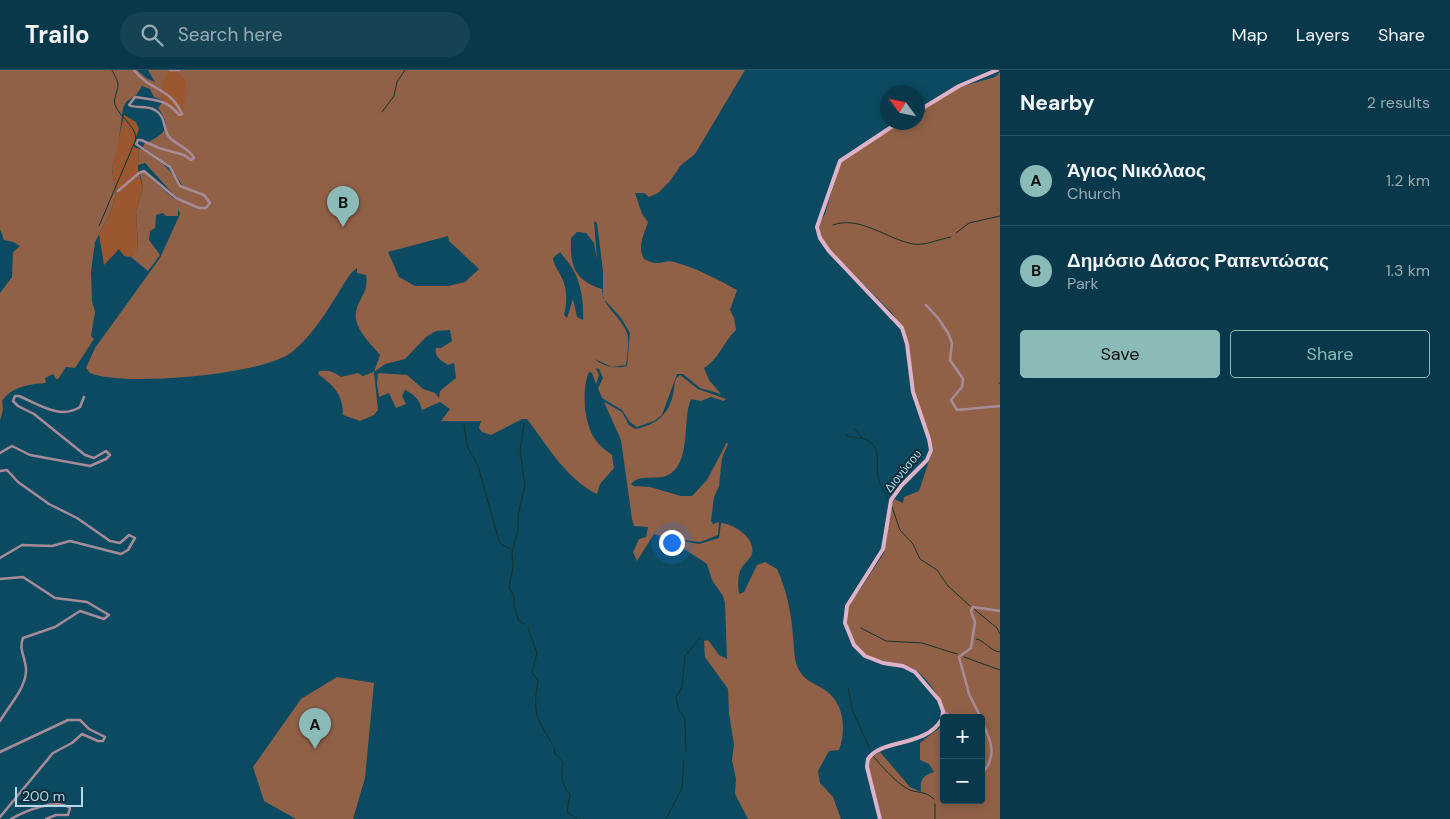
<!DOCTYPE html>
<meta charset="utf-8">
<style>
:root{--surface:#083849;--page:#164353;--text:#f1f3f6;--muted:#98acb4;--line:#295261;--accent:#8bbbb9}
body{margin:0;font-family:"DM Sans",sans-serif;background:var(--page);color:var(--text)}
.controls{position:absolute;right:15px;bottom:15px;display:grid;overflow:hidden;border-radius:5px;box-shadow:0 2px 8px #0003}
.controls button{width:45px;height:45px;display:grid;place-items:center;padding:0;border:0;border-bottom:1px solid var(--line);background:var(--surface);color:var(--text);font:25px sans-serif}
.compass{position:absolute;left:880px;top:15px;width:45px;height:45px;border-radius:50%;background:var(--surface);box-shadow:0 2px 8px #0003;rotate:303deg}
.scale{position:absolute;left:15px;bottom:12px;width:68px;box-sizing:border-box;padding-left:5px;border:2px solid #b6d9ea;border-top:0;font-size:14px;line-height:18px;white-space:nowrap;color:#b6d9ea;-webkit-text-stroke:4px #0e2e3b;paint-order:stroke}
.you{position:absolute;left:671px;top:472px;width:18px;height:18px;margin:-12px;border:4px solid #fff;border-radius:50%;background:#1a73e8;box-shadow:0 0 0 8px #1a73e833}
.badge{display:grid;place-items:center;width:32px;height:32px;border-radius:50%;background:var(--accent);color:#111;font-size:16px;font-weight:700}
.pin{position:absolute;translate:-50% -41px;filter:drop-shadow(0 1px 2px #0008)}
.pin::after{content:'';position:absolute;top:26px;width:18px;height:15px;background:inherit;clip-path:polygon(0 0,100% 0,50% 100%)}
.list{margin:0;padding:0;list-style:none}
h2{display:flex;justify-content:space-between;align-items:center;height:65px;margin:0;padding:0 20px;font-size:21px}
h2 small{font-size:16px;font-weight:400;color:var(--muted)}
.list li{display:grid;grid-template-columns:32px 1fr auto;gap:15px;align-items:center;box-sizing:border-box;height:90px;padding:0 20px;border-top:1px solid var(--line)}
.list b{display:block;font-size:19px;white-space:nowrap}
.list p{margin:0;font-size:16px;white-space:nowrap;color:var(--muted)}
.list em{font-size:16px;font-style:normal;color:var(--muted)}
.actions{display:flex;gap:10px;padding:15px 20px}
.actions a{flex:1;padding:11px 0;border:1px solid var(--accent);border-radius:5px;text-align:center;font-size:18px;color:var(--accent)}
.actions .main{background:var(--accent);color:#111}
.icon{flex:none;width:28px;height:28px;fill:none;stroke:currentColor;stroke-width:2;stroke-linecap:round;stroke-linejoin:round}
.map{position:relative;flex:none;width:1000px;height:749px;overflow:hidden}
header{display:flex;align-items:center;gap:30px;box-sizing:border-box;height:70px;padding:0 25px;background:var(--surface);border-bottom:1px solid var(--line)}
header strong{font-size:24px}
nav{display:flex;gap:28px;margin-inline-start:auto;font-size:18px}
.search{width:350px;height:45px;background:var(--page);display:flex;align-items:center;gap:12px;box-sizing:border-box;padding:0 18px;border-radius:28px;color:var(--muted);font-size:19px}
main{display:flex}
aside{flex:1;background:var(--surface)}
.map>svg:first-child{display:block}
</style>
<header>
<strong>Trailo</strong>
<div class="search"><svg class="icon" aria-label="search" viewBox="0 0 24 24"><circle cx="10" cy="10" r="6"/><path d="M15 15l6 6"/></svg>Search here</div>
<nav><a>Map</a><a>Layers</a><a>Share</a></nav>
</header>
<main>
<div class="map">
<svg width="1000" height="749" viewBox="0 0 1000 749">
<rect width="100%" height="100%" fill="#0b4a61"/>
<path fill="#906147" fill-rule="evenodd" d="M0,0H137L146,8L155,12L148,0H745L695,84L681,95L670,111L658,123L649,127L644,123H635L642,144L648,152C644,165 637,176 644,189C661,198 662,189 674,192C696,198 717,209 737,220L730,240L734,248L736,260C724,271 719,289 704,298L709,310L721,324L700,318L683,304H677L662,345L654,351L637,357L630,352L622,340L602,328L598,318L603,308L599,299L596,298L599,305L596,314L592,303L589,302C581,320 584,357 597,372C601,377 607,381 612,385L614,398L600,414L597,424C566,409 547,375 527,349H522L491,365L482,362L479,358L481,351H441L450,339L440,332L422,340C420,330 414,324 405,320L402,326L406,334L396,338L389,323L379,327L377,314L378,303L407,305L423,319L435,323L439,328L440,321L456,308L454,293L448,295C441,290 434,287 436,278H441L452,271L450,260L436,261L426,267L405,289L385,294L374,302L378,340L374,345L360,351L343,345C343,324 334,316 318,304L319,301C329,300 333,301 341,307L358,303L363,306L374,302L380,285C371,274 353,258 356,242C359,226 369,223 366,205L357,203V198L351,203C333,230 317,262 292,282C264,305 124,317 90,303L86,298L95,278L160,188L180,144L178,139V146H166L163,143L156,145L155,158L150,161L149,170L160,185L148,201L131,187L138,177L136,141L143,118L140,103L144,102L173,128L180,131L181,129L174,125L145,93L138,95L139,79C154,80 174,105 182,117V115L170,96L143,77L144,74C165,64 173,58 158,38L162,33H166L162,26V30L154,27L150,19L142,16L136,25L126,32L123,38L118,77L112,99L116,125L110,143L95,172L91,202L92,231L95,242L91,266L94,269L75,298L66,297L58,309H56L53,304L45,308L46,313C29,314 11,317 2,331L3,339L0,351V223L12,207L13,182L20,176L13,172L4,170L0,159ZM594,151L597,153L603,201V228L621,248L630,263L627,296C615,299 604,297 595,289L612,297L626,295C627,286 630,272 627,263C621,246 602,237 602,219C574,210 570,196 571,168L577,162L586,163L594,173L597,189ZM448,166L449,171L479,199L465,212L448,216H415L399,207L388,182ZM560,182C564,188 569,192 572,198C581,212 584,233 583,250L577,247L573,229L567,248L564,245C567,232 568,219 561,206C557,198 554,196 553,188Z
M1000,2V749H882L869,699L870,688L880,682L910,717L921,722C920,710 922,706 934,702L929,694L920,690V673L939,658L944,651V730H981V648H945C947,634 925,604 912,598C887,587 865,597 851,565C847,554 845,547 849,536L884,483L888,447L894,429L903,433L904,427L919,421L933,379L914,321L905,262L892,243L827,177L821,167L819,155L825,144L840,94L846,87L902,53L918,52V43L960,17L995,7Z
M680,305L698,319L726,329L724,331L711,327L701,331L691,329C682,348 692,393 668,405C656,411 640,403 631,414L634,416L650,417L681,426H692L707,410L727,372L728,374L722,388L719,416L714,427L711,451L713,454L719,452L718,465L700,472L667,468L654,464L637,491L633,482L639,469L646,467L648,457L634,456L632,449L621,370L604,332L622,342L629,355L635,359C658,355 671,342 674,319C675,313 674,309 680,305Z
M721,453C734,454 756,468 752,484C750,489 745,493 742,497C737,505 738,516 739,524L744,522L757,495L765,492L777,499C787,521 791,542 793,566C794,575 794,588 797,596C803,610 811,612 822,618C844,631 847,658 839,680L829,681L818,701L820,713L833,727L841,749H748L735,724L736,709L732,690L734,675L729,643L728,619L705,587L704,571L708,570L719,585L727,589L725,533L723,526L712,510L707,494L674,472L676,470L699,474L719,468Z
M337,607L374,613L365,708L353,749H296L264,731L253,697L301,629Z"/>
<path fill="#9b5730" d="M170,0L180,4L186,11L184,38L180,49L177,48L170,35L162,33C163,20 159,10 170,0Z
M124,45L136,52L139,59L134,73V77L139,79L138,99L143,118L136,141L138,178L131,187L124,186L119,179L104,195L99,164L110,143L116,125L112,99Z"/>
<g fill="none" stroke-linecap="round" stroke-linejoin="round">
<path stroke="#15342a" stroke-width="1" d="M382,42L394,26L397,12L405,0
M833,155C859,145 887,169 913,174C925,176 939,169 951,167
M99,156L136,69C135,54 120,48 115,35C113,28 118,22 118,15C118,10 114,5 112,0
M956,163L969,153L1000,146
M999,313H1000
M464,354L467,376L478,396L499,471L502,475L511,479
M855,359L862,368
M846,365C853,369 859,367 865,369C883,377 875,393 878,407C879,413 885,423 888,429
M891,434L900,460L913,474L920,489L937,500L948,516L970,536
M974,539L997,558L1000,564
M524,554L519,551L514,537V527L509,517L513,498L512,482L518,460V445L525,416L520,381L524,353
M528,558L537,583L532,603L538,611C533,642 535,647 552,673
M861,558L886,571L922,573L957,584
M976,569C985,570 989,581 1000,582
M964,587L1000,600
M848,618L853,642L869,677
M554,678L555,684L563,692C561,704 561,715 570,724L567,742L577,749
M686,682L685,649L678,638L676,627L682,617L685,586L700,568
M874,687C881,696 902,719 913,721C922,723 926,722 934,729
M935,734V749
M666,749L682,718L684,690"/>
<path stroke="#a88b98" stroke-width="2.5" d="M170,0H179
M118,121L139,103L144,101L176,128L199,138H206L210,133L204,125L180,116L170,97L136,74L138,70H141L159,78L184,85L191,90L194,88C190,79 177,75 170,68C162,59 167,47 155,40C146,35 136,39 129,35L135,27C154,30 167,29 179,45L182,44C169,16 151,22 134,0
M926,235L938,248L948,263L952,273L950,290L963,309L962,317L951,330L957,340L1000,336
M0,383L12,376L30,385L90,396L106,389L110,385L106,381L94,388L85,385L34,344L18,336L13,331L15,326H19C38,334 60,350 80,337L84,327
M0,401L7,400L18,412L49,434L77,448L110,471L120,473L129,465L135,468L128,480L121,484L70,471L52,476L22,475L0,488
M0,509L23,507L55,528L87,532L109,545L104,549L80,541L55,557L23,568C18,580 27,590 26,602C25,619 8,637 0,651
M943,641L953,648
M981,648L969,624L959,587L971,578L975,552L971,541L973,537L1000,541
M981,649C989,667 998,683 985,700H981
M981,679V687
M0,682L68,650H80L89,659L105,667L103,671H98L82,664L72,673L53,683L0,747
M11,749C25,741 56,728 70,738L68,745H56L46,749"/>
<path stroke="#e0b2c7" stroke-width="4" d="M918,41L959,16L997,0
M880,749L867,697L868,689C882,668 925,678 942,649L943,641L939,630L915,602L903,596L883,593L865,586L854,575L845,553L847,536L883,479L891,430L901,416L927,390L931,380L929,369L913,322L907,274L902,258L829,181L820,168L817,157L840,91L899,52"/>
</g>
<g text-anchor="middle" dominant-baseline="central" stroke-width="4" stroke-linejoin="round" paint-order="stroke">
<g font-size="12" fill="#b6d9ea" stroke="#0e2e3b">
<text transform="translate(903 401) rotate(-51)">Διονύσου</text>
</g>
</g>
</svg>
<div class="controls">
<button>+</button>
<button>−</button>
</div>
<svg class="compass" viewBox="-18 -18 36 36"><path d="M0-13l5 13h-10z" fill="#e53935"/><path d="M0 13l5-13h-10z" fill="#98acb4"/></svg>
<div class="scale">200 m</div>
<div class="you"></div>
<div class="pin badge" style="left:315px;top:679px">A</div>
<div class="pin badge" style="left:343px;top:157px">B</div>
</div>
<aside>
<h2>Nearby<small>2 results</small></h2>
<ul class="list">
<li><span class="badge">A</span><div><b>Άγιος Νικόλαος</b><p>Church</p></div><em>1.2 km</em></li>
<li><span class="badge">B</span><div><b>Δημόσιο Δάσος Ραπεντώσας</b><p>Park</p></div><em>1.3 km</em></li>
</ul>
<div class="actions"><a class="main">Save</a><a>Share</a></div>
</aside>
</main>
